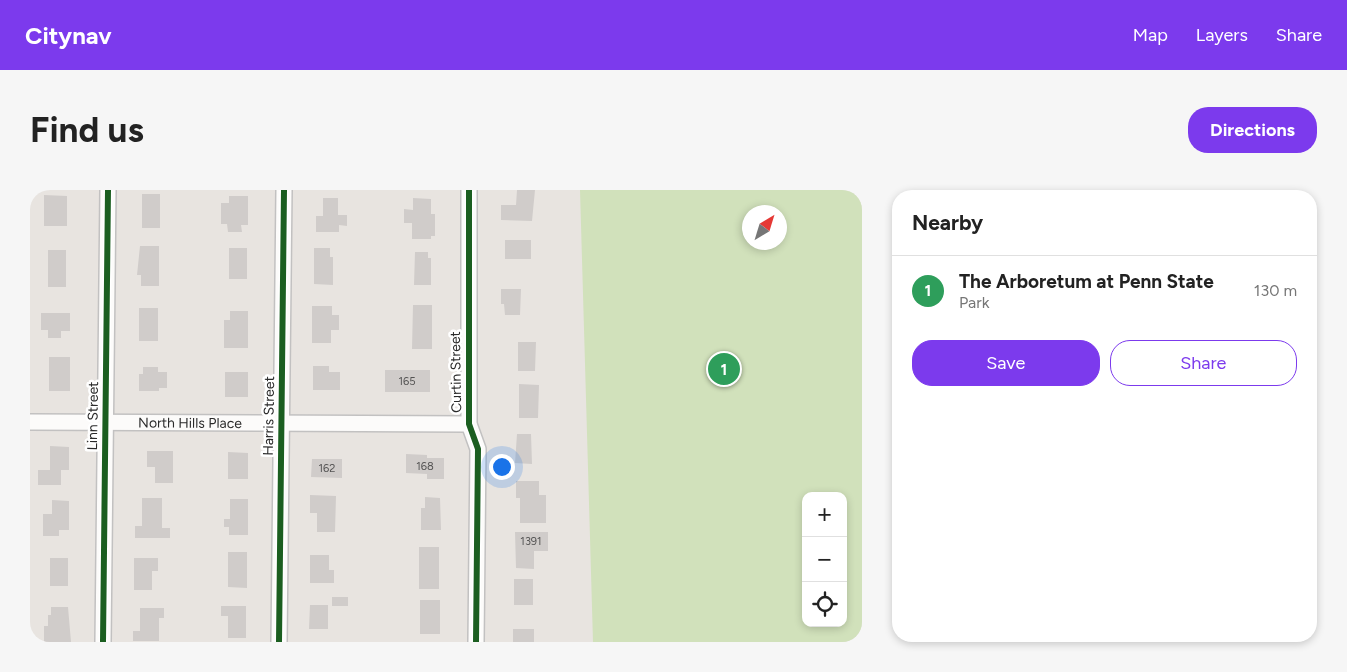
<!DOCTYPE html>
<meta charset="utf-8">
<style>
:root{--surface:#fff;--page:#f6f6f6;--text:#222;--muted:#767676;--line:#e0e0e0;--accent:#7c3aed}
body{margin:0;font-family:Figtree,sans-serif;background:var(--page);color:var(--text)}
.controls{position:absolute;right:15px;bottom:15px;display:grid;overflow:hidden;border-radius:10px;box-shadow:0 2px 8px #0003}
.controls button{width:45px;height:45px;display:grid;place-items:center;padding:0;border:0;border-bottom:1px solid var(--line);background:var(--surface);color:var(--text);font:25px sans-serif}
.compass{position:absolute;left:712px;top:15px;width:45px;height:45px;border-radius:50%;background:var(--surface);box-shadow:0 2px 8px #0003;rotate:38deg}
.you{position:absolute;left:471px;top:276px;width:18px;height:18px;margin:-12px;border:4px solid #fff;border-radius:50%;background:#1a73e8;box-shadow:0 0 0 8px #1a73e833}
.badge{display:grid;place-items:center;width:32px;height:32px;border-radius:50%;background:var(--accent);color:#fff;font-size:16px;font-weight:700}
.pin{position:absolute;translate:-50% -50%;border:2px solid #fff;box-shadow:0 1px 5px #0006}
.list{margin:0;padding:0;list-style:none}
h2{display:flex;justify-content:space-between;align-items:center;height:65px;margin:0;padding:0 20px;font-size:21px}
h2 small{font-size:16px;font-weight:400;color:var(--muted)}
.list li{display:grid;grid-template-columns:32px 1fr auto;gap:15px;align-items:center;box-sizing:border-box;height:70px;padding:0 20px;border-top:1px solid var(--line)}
.list b{display:block;font-size:19px;white-space:nowrap}
.list p{margin:0;font-size:16px;white-space:nowrap;color:var(--muted)}
.list em{font-size:16px;font-style:normal;color:var(--muted)}
.actions{display:flex;gap:10px;padding:15px 20px}
.actions a{flex:1;padding:11px 0;border:1px solid var(--accent);border-radius:20px;text-align:center;font-size:18px;color:var(--accent)}
.actions .main{background:var(--accent);color:#fff}
.icon{flex:none;width:28px;height:28px;fill:none;stroke:currentColor;stroke-width:2;stroke-linecap:round;stroke-linejoin:round}
.map{position:relative;flex:none;width:832px;height:452px;overflow:hidden;border-radius:20px}
header{display:flex;align-items:center;gap:30px;box-sizing:border-box;height:70px;padding:0 25px;background:var(--accent);color:#fff}
header strong{font-size:24px}
nav{display:flex;gap:28px;margin-inline-start:auto;font-size:18px}
.intro{display:flex;align-items:center;justify-content:space-between;box-sizing:border-box;height:120px;padding:0 30px}
h1{margin:0;font-size:35px}
.button{padding:12px 22px;border-radius:20px;background:var(--accent);color:#fff;font-size:18px;font-weight:700}
main{display:flex;gap:30px;padding:0 30px}
aside{flex:1;background:var(--surface);border-radius:20px;box-shadow:0 2px 8px #0003}
.map>svg:first-child{display:block}
</style>
<header>
<strong>Citynav</strong>
<nav><a>Map</a><a>Layers</a><a>Share</a></nav>
</header>
<div class="intro"><h1>Find us</h1><a class="button">Directions</a></div>
<main>
<div class="map">
<svg width="832" height="452" viewBox="0 0 832 452">
<rect width="100%" height="100%" fill="#e8e4e0"/>
<path fill="#d1e1bb" fill-rule="evenodd" d="M550,0H832V452H563ZM719,22H749V52H719ZM776,306H813V433H776Z"/>
<path fill="#d0ccca" d="M487,0H505L502,31L471,30V15H486Z
M112,4H130V38H112Z
M14,5L37,6V36H14Z
M199,6H218V35H211L212,42H198L197,34H191V13H199Z
M293,8H308V25H317V36L309,35V42H286V26H293Z
M383,8L401,9V24H405V46H401V49H382V33H374V19L383,20Z
M475,50H501V69H475Z
M110,56H129V96H111V85H107Z
M199,58H217V89H199Z
M284,58H300V67H303V95L284,94Z
M18,60H36V97H18Z
M385,62H398V68H401V95H384Z
M471,99H491L490,125H475L474,114H471Z
M383,115H402V159H382Z
M282,116H302V125H309V140H301V153H282Z
M109,118H128V151H109Z
M200,121H218V158H194V130H200Z
M11,123H40V141H31V148H18V140H11Z
M488,152H506L505,181H488Z
M19,167H40V201H19Z
M283,176H299V182H310V200H283Z
M113,177H128V182H137V198H129V201H109V184H113Z
M355,180H400V202H355Z
M195,182H218V207H195Z
M489,194L509,195L508,228H489Z
M487,244H501L502,274L485,273Z
M20,256L39,257V280H31V295H8V280H20Z
M117,261H143V293H125V277H117Z
M198,262L218,263V289H198Z
M376,264L397,265V268H414V289H397V284L376,283Z
M282,269H312V288L281,287Z
M486,291H509V305H516V333H490V308H486Z
M280,305L306,306L305,342H287V323H280Z
M395,307L410,308L411,340H391V318H395Z
M112,308H132V338H140V348H105V336H112Z
M200,309H218V345H199V337H194V329H200Z
M22,310L39,311V340H29V346H13V324H22Z
M485,342H518V361H504V379L486,378Z
M389,357H409V399H389Z
M198,362H217V398L198,397Z
M280,365H299V380H304V393H280Z
M20,368H38V396H20Z
M104,368H128V381H122V400H104Z
M484,389H503V415H484Z
M302,407H318V416H302Z
M390,410H410V444H390Z
M280,415H298V439H279Z
M191,416H216V448H198V426H191Z
M21,417H38L41,452H14V436H18V425H21Z
M110,418H134V428H129V451H103V441H110Z
M483,439H504V452H483Z"/>
<g fill="none" stroke-linecap="round" stroke-linejoin="round">
<defs>
<g id="street">
<path d="M439,0V234L448,259L446,452"/>
<path id="s1" d="M0,232L439,234"/>
<path d="M73,452L78,0"/>
<path d="M249,452L254,0"/>
</g>
</defs>
<use href="#street" stroke="#c2c1c1" stroke-width="18"/>
<use href="#street" stroke="#fcfbfa" stroke-width="15"/>
<defs>
<path id="cycleway" d="M439,0V234L448,259L446,452
M73,452L78,0
M249,452L254,0"/>
</defs>
<use href="#cycleway" stroke="#fff" stroke-width="9"/>
<use href="#cycleway" stroke="#1b5e20" stroke-width="6"/>
</g>
<g text-anchor="middle" dominant-baseline="central" stroke-width="5" stroke-linejoin="round" paint-order="stroke">
<g font-size="11" fill="#545353">
<text x="377" y="191">165</text>
<text x="395" y="276">168</text>
<text x="297" y="278">162</text>
<text x="501" y="351">1391</text>
</g>
<g font-size="14" fill="#2a2a2a" stroke="#fff">
<text transform="translate(426 182) rotate(-91)">Curtin Street</text>
<text transform="translate(63 226) rotate(-89)">Linn Street</text>
<text transform="translate(239 226) rotate(-89)">Harris Street</text>
<text stroke="none"><textPath href="#s1" startOffset="160">North Hills Place</textPath></text>
</g>
</g>
</svg>
<div class="controls">
<button>+</button>
<button>−</button>
<button><svg class="icon" aria-label="locate" viewBox="0 0 24 24"><circle cx="12" cy="12" r="6"/><path d="M12 2v4M12 18v4M2 12h4M18 12h4"/></svg></button>
</div>
<svg class="compass" viewBox="-18 -18 36 36"><path d="M0-13l5 13h-10z" fill="#e53935"/><path d="M0 13l5-13h-10z" fill="#767676"/></svg>
<div class="you"></div>
<div class="pin badge" style="left:694px;top:179px;background:#2e9e5b">1</div>
</div>
<aside>
<h2>Nearby<small></small></h2>
<ul class="list">
<li><span class="badge" style="background:#2e9e5b">1</span><div><b>The Arboretum at Penn State</b><p>Park</p></div><em>130 m</em></li>
</ul>
<div class="actions"><a class="main">Save</a><a>Share</a></div>
</aside>
</main>
